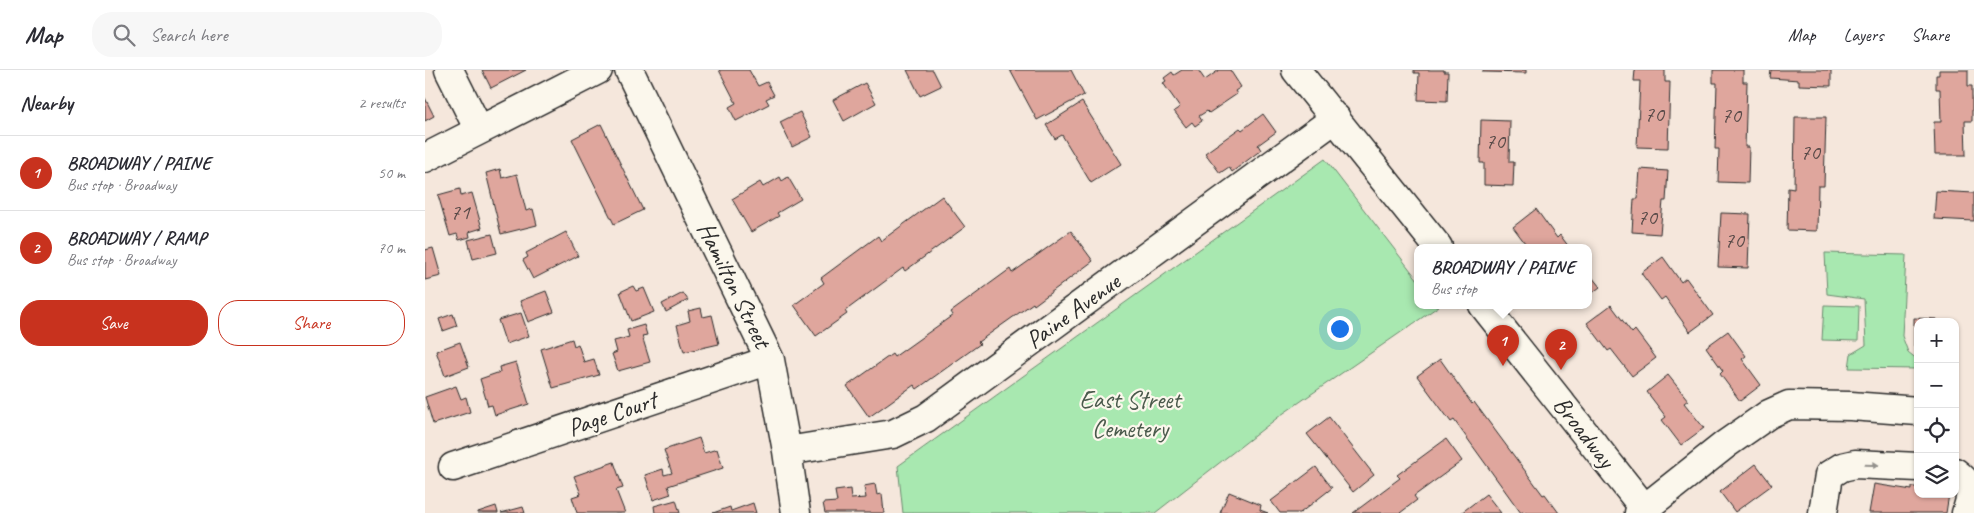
<!DOCTYPE html>
<meta charset="utf-8">
<style>
:root{--surface:#fff;--page:#f7f7f7;--text:#2b2b33;--muted:#7c7c81;--line:#e1e1e2;--accent:#c8321e}
body{margin:0;font-family:Caveat,sans-serif;background:var(--page);color:var(--text)}
.controls{position:absolute;right:15px;bottom:15px;display:grid;overflow:hidden;border-radius:10px;box-shadow:0 1px 4px #0004}
.controls button{width:45px;height:45px;display:grid;place-items:center;padding:0;border:0;border-bottom:1px solid var(--line);background:var(--surface);color:var(--text);font:25px sans-serif}
.you{position:absolute;left:914px;top:258px;width:18px;height:18px;margin:-12px;border:4px solid #fff;border-radius:50%;background:#1a73e8;box-shadow:0 0 0 8px #1a73e833}
.badge{display:grid;place-items:center;width:32px;height:32px;border-radius:50%;background:var(--accent);color:#fff;font-size:16px;font-weight:700}
.pin{position:absolute;translate:-50% -41px;filter:drop-shadow(0 1px 2px #0008)}
.pin::after{content:'';position:absolute;top:26px;width:18px;height:15px;background:inherit;clip-path:polygon(0 0,100% 0,50% 100%)}
.popup{position:absolute;left:989px;top:174px;width:178px;height:65px;box-sizing:border-box;display:grid;place-content:center;border-radius:10px;background:var(--surface);filter:drop-shadow(0 1px 4px #0005);font-size:16px;white-space:nowrap;color:var(--muted)}
.popup b{font-size:19px;color:var(--text)}
.popup::after{content:'';position:absolute;left:50%;top:100%;margin-left:-10px;border:10px solid transparent;border-top-color:var(--surface)}
.list{margin:0;padding:0;list-style:none}
h2{display:flex;justify-content:space-between;align-items:center;height:65px;margin:0;padding:0 20px;font-size:21px}
h2 small{font-size:16px;font-weight:400;color:var(--muted)}
.list li{display:grid;grid-template-columns:32px 1fr auto;gap:15px;align-items:center;box-sizing:border-box;height:75px;padding:0 20px;border-top:1px solid var(--line)}
.list b{display:block;font-size:19px;white-space:nowrap}
.list p{margin:0;font-size:16px;white-space:nowrap;color:var(--muted)}
.list em{font-size:16px;font-style:normal;color:var(--muted)}
.actions{display:flex;gap:10px;padding:15px 20px}
.actions a{flex:1;padding:11px 0;border:1px solid var(--accent);border-radius:20px;text-align:center;font-size:18px;color:var(--accent)}
.actions .main{background:var(--accent);color:#fff}
.icon{flex:none;width:28px;height:28px;fill:none;stroke:currentColor;stroke-width:2;stroke-linecap:round;stroke-linejoin:round}
.map{position:relative;flex:none;width:1549px;height:443px;overflow:hidden}
header{display:flex;align-items:center;gap:30px;box-sizing:border-box;height:70px;padding:0 25px;background:var(--surface);border-bottom:1px solid var(--line)}
header strong{font-size:24px}
nav{display:flex;gap:28px;margin-inline-start:auto;font-size:18px}
.search{width:350px;height:45px;background:var(--page);display:flex;align-items:center;gap:12px;box-sizing:border-box;padding:0 18px;border-radius:20px;color:var(--muted);font-size:19px}
main{display:flex}
aside{flex:1;background:var(--surface)}
.map>svg:first-child{display:block}
</style>
<header>
<strong>Map</strong>
<div class="search"><svg class="icon" aria-label="search" viewBox="0 0 24 24"><circle cx="10" cy="10" r="6"/><path d="M15 15l6 6"/></svg>Search here</div>
<nav><a>Map</a><a>Layers</a><a>Share</a></nav>
</header>
<main>
<aside>
<h2>Nearby<small>2 results</small></h2>
<ul class="list">
<li><span class="badge">1</span><div><b>BROADWAY / PAINE</b><p>Bus stop · Broadway</p></div><em>50 m</em></li>
<li><span class="badge">2</span><div><b>BROADWAY / RAMP</b><p>Bus stop · Broadway</p></div><em>70 m</em></li>
</ul>
<div class="actions"><a class="main">Save</a><a>Share</a></div>
</aside>
<div class="map">
<svg width="1549" height="443" viewBox="0 0 1549 443">
<rect width="100%" height="100%" fill="#f5e7dc"/>
<filter id="ink" filterUnits="userSpaceOnUse"><feTurbulence type="fractalNoise" baseFrequency=".02" numOctaves="2"/><feDisplacementMap in="SourceGraphic" scale="10" xChannelSelector="R" yChannelSelector="G"/><feConvolveMatrix kernelMatrix="1 2 1 2 8 2 1 2 1" color-interpolation-filters="sRGB"/></filter>
<g filter="url(#ink)">
<path fill="#a8e8b0" stroke="#6a8a6e" d="M900,89L993,210V235L1014,236L856,345L730,443H478L473,396Z
M1400,183L1481,185L1477,266L1483,282L1493,290V299L1424,298L1426,284L1441,275L1439,229L1402,224Z
M1399,235L1434,236L1433,271L1397,270Z"/>
<path fill="#dfa69d" stroke="#2b2b2b" d="M57,0H101L66,18Z
M294,0H324L333,16L342,12L349,25L341,29L344,34L311,51L304,37L311,33Z
M482,0H508L516,16L495,26Z
M585,0H646L659,25L612,50Z
M757,0H773L780,10L794,0H805L816,17L810,21L812,24L784,43L782,41L774,46L777,51L770,56L767,52L761,57L749,41L755,37L738,13L741,11L739,8L747,2L749,5Z
M989,0H1019V2H1023L1022,31L993,30L994,3H989Z
M1058,0H1101V3L1058,2Z
M1210,0H1240V12H1245L1243,78L1212,77L1215,11H1209Z
M1288,0H1318V12H1322L1320,77H1324L1323,113L1293,112L1294,79H1290L1292,13H1288Z
M1346,0H1406V16L1374,15V10L1345,8Z
M1514,0H1543V16H1547V51H1540L1541,85H1510L1509,52H1516L1515,19H1511V5H1514Z
M440,13L451,33L419,51L408,30Z
M0,28L9,46L0,51Z
M657,32L696,94L666,113L637,65L630,69L621,55Z
M375,42L387,67L367,77L355,52Z
M838,44L851,62L833,75L836,80L807,102L804,97L795,103L780,83L815,58L817,60Z
M1370,47H1401L1399,116H1393L1392,161L1362,160L1363,118L1369,119Z
M1056,50L1085,51L1084,92H1089L1088,116L1059,115V93H1055Z
M176,54L218,140L189,154L147,69Z
M75,99L77,108L92,104L101,141L108,139L112,155L76,164L61,103Z
M1215,99L1243,101L1241,131H1238L1235,164L1207,162L1209,129H1213Z
M355,107L357,111L363,107L376,129L352,143L354,146L326,162L307,129L335,112L338,117Z
M35,119L36,126L47,123L57,158L44,162L45,167L34,170L32,164L25,166L13,125Z
M1511,121L1549,123V151L1509,149Z
M517,126L540,157L480,201L478,198L420,241L422,244L391,266L369,235L399,213L396,208L453,166L456,171Z
M1111,139L1132,168L1135,165L1144,177H1103L1088,157Z
M1296,143L1325,144L1323,198L1293,197Z
M646,161L668,191L609,235L608,233L553,272L555,274L492,319L489,315L444,347L422,316L467,284L469,287L528,245L526,242L585,199L587,203Z
M141,162L153,186L108,209L98,190L103,187L101,183Z
M67,164L72,183L48,189L43,170Z
M8,178L16,206L0,210V180Z
M1238,187L1256,212L1261,208L1288,245L1265,262L1240,227L1236,230L1216,203Z
M1163,202L1175,217L1163,226Z
M208,216L211,221L219,218L229,242L206,251L195,222Z
M121,221L129,242L103,252L95,231Z
M258,223L263,230L241,242L237,234Z
M1186,235L1207,263L1210,260L1231,288L1207,306L1186,279L1183,281L1162,253Z
M276,238L278,247L287,245L294,274L259,282L252,255L265,251L263,241Z
M96,243L104,266L81,274L73,250Z
M28,244L32,256L18,261L14,249Z
M1489,248L1511,249V252H1493V277H1489Z
M219,255L222,265L217,266L225,292L193,301L187,284L192,282L189,271L204,267L202,260Z
M1303,261L1321,286L1317,289L1336,315L1315,331L1295,304L1298,301L1281,277Z
M147,269L149,276L153,274L159,292L169,289L174,305L128,318L116,279Z
M35,272L44,297L20,306L11,281Z
M1015,289L1047,334L1049,332L1118,425L1120,424L1134,443H1101L1099,441L1096,443L1029,350L1026,352L992,306Z
M91,292L104,334L70,345L67,335L63,336L55,309L75,302L74,297Z
M1243,305L1263,330L1259,333L1279,358L1256,375L1237,350L1241,347L1222,322Z
M31,316L36,329L41,327L45,342L8,354L0,327Z
M904,347L949,405L928,422L882,364Z
M274,368L279,383L292,379L298,398L243,416L246,424L228,430L220,405L238,399L239,405L247,403L239,380Z
M1021,369L1037,391L989,426L992,430L975,443H928L975,408L972,405Z
M189,392L198,418L191,420L200,443H152L147,427L156,424L149,406Z
M1331,394L1347,415L1310,442L1295,422Z
M891,397L907,418L875,443H855L846,431Z
M450,414L452,425L457,424L459,443H400L398,433L412,432L410,421L425,419L426,429L441,428L439,416Z
M1449,414L1487,420V417H1493V424H1524L1521,443H1444Z
M804,422L836,435L835,440L843,443H795Z
M1061,424L1076,443H1036Z
M251,430L255,443H230L229,436Z
M328,433L331,443H288L305,437L306,441Z
M71,436L73,443H53V442Z
M98,437L100,443H76Z"/>
<g fill="none" stroke-linecap="round" stroke-linejoin="round">
<defs>
<path id="minor" d="M24,0L54,60
M204,0L345,290L362,381L371,443
M0,88L173,0
M362,381L468,364L501,348L911,48
M28,397L345,290
M1530,402C1548,415 1548,423 1541,443
M1214,443L1301,374L1344,344L1364,335L1426,336L1493,341
M1398,443L1404,405L1417,397L1430,394L1493,397"/>
<path id="major" d="M871,0L1013,177
M1058,235L1223,443"/>
</defs>
<use href="#minor" stroke="#2b2b2b" stroke-width="31"/>
<use href="#major" stroke="#2b2b2b" stroke-width="31"/>
<use href="#minor" stroke="#fbf7ec" stroke-width="28"/>
<use href="#major" stroke="#fbf7ec" stroke-width="28"/>
</g>
<defs><path id="oneway-solid" d="M-6-.8H1V-3.2L6.5 0L1 3.2V.8H-6Z" transform="scale(1.25)"/></defs>
<use fill="#93918c" href="#oneway-solid" transform="translate(1447 395) rotate(2)"/>
</g>
<g text-anchor="middle" dominant-baseline="central" stroke-width="4.5" stroke-linejoin="round" paint-order="stroke">
<g font-size="22" fill="#584a48">
<text x="1229" y="44">70</text>
<text x="1306" y="45">70</text>
<text x="1070" y="71">70</text>
<text x="1385" y="82">70</text>
<text x="35" y="142">71</text>
<text x="1222" y="147">70</text>
<text x="1309" y="170">70</text>
</g>
<g font-size="25" fill="#2b2b2b" stroke="#fbf7ec">
<text transform="translate(309 215) rotate(64)">Hamilton Street</text>
<text transform="translate(648 241) rotate(-36)">Paine Avenue</text>
<text transform="translate(187 344) rotate(-19)">Page Court</text>
<text transform="translate(1159 362) rotate(52)">Broadway</text>
</g>
<g font-size="25" fill="#4a5a4c" stroke="#fbf7ec">
<text x="705" y="330">East Street<tspan x="705" dy="29">Cemetery</tspan></text>
</g>
</g>
</svg>
<div class="controls">
<button>+</button>
<button>−</button>
<button><svg class="icon" aria-label="locate" viewBox="0 0 24 24"><circle cx="12" cy="12" r="6"/><path d="M12 2v4M12 18v4M2 12h4M18 12h4"/></svg></button>
<button><svg class="icon" aria-label="layers" viewBox="0 0 24 24"><path d="M12 4l9 5-9 5-9-5zM3 14l9 5 9-5"/></svg></button>
</div>
<div class="you"></div>
<div class="pin badge" style="left:1078px;top:296px">1</div>
<div class="popup"><b>BROADWAY / PAINE</b>Bus stop</div>
<div class="pin badge" style="left:1136px;top:300px">2</div>
</div>
</main>
